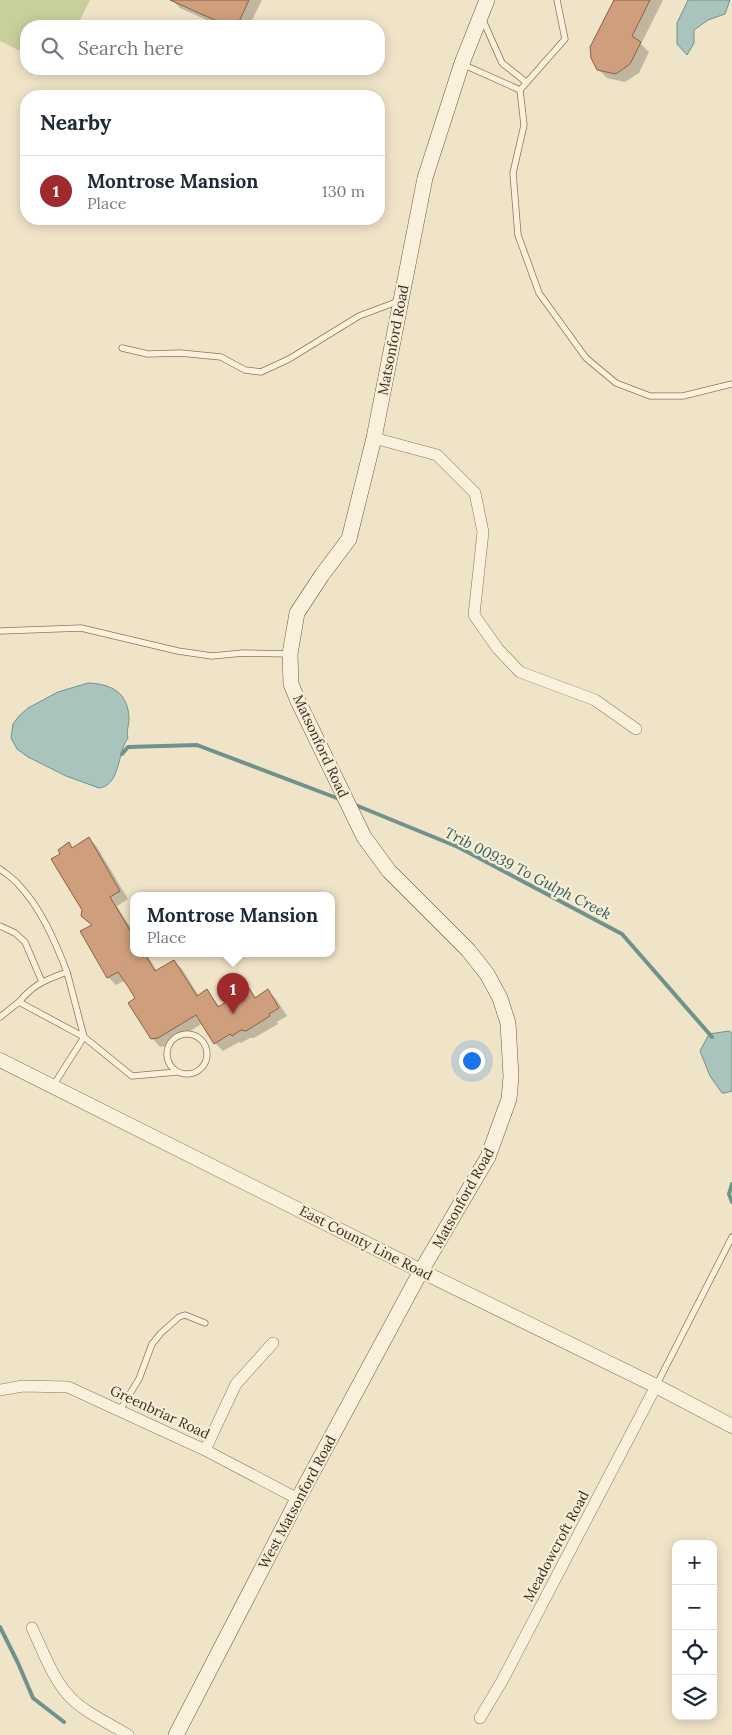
<!DOCTYPE html>
<meta charset="utf-8">
<style>
:root{--surface:#fff;--page:#f6f6f7;--text:#1f2937;--muted:#747a83;--line:#e0e1e3;--accent:#9e2a2b}
body{margin:0;font-family:Lora,serif;background:var(--page);color:var(--text)}
.controls{position:absolute;right:15px;bottom:15px;display:grid;overflow:hidden;border-radius:10px;box-shadow:0 2px 12px #0003}
.controls button{width:45px;height:45px;display:grid;place-items:center;padding:0;border:0;border-bottom:1px solid var(--line);background:var(--surface);color:var(--text);font:25px sans-serif}
.you{position:absolute;left:471px;top:1060px;width:18px;height:18px;margin:-12px;border:4px solid #fff;border-radius:50%;background:#1a73e8;box-shadow:0 0 0 8px #1a73e833}
.badge{display:grid;place-items:center;width:32px;height:32px;border-radius:50%;background:var(--accent);color:#fff;font-size:16px;font-weight:700}
.pin{position:absolute;translate:-50% -41px;filter:drop-shadow(0 1px 2px #0008)}
.pin::after{content:'';position:absolute;top:26px;width:18px;height:15px;background:inherit;clip-path:polygon(0 0,100% 0,50% 100%)}
.popup{position:absolute;left:130px;top:892px;width:205px;height:65px;box-sizing:border-box;display:grid;place-content:center;border-radius:10px;background:var(--surface);filter:drop-shadow(0 1px 4px #0005);font-size:16px;white-space:nowrap;color:var(--muted)}
.popup b{font-size:19px;color:var(--text)}
.popup::after{content:'';position:absolute;left:50%;top:100%;margin-left:-10px;border:10px solid transparent;border-top-color:var(--surface)}
.list{margin:0;padding:0;list-style:none}
h2{display:flex;justify-content:space-between;align-items:center;height:65px;margin:0;padding:0 20px;font-size:21px}
h2 small{font-size:16px;font-weight:400;color:var(--muted)}
.list li{display:grid;grid-template-columns:32px 1fr auto;gap:15px;align-items:center;box-sizing:border-box;height:70px;padding:0 20px;border-top:1px solid var(--line)}
.list b{display:block;font-size:19px;white-space:nowrap}
.list p{margin:0;font-size:16px;white-space:nowrap;color:var(--muted)}
.list em{font-size:16px;font-style:normal;color:var(--muted)}
.icon{flex:none;width:28px;height:28px;fill:none;stroke:currentColor;stroke-width:2;stroke-linecap:round;stroke-linejoin:round}
.map{position:relative;flex:none;width:732px;height:1735px;overflow:hidden}
.search{position:absolute;background:var(--surface);box-shadow:0 2px 12px #0003;left:20px;top:20px;width:365px;height:55px;display:flex;align-items:center;gap:12px;box-sizing:border-box;padding:0 18px;border-radius:20px;color:var(--muted);font-size:19px}
.panel{position:absolute;background:var(--surface);box-shadow:0 2px 12px #0003;left:20px;top:90px;width:365px;height:135px;border-radius:20px}
.map>svg:first-child{display:block}
</style>
<div class="map">
<svg width="732" height="1735" viewBox="0 0 732 1735">
<rect width="100%" height="100%" fill="#f0e4c8"/>
<path fill="#c9cf9b" d="M0,0H90L77,26H26V54L0,41Z"/>
<path fill="#a9c4bc" stroke="#6f938a" d="M688,0H730L725,14L708,20L694,30V43L687,55L677,44V23Z
M88,683C111,684 128,692 129,718C129,725 126,732 128,738C117,752 121,785 99,788L66,776L28,757L17,749L11,738L13,724L19,716L28,708L58,692Z
M729,1031L732,1033V1091L725,1093H722L710,1076L700,1051L709,1034Z"/>
<path fill="#0003" d="M172,0H262L249,26H220L180,8Z
M615,0H663L641,44L649,52L639,73L625,82L607,78L598,69Z
M89,838L97,847L128,899L117,906L134,933V953H146L157,971L174,961L182,969L199,996L207,991L220,1007L249,990L257,998L268,991L276,999L287,1016L277,1022L278,1024L254,1038H250L241,1043L239,1042L223,1051L215,1043L203,1023L166,1046L160,1047L152,1038L137,999L126,980L116,985L108,977L93,926L82,916L84,910L62,854L69,844L73,848Z"/>
<g fill="none" stroke-linecap="round" stroke-linejoin="round">
<path stroke="#6f938a" stroke-width="4" d="M122,754L128,747L197,745L342,800
M353,804L458,847L622,934L712,1037
M732,1184L729,1194L732,1202
M0,1627L18,1663L33,1698L64,1722"/>
</g>
<path fill="#cf9f7d" stroke="#8d5f41" d="M170,0H249L237,26H228Z
M614,0H650L632,36L641,42L630,64L616,74L597,70L591,58L590,47Z
M89,837L120,891L110,897L134,937V953H144L155,971L174,960L197,996L207,989L218,1007L249,988L255,998L268,989L279,1008L269,1014L270,1016L246,1031L241,1030L232,1036L230,1034L214,1044L196,1015L158,1038L151,1039L128,1003L135,998L129,988L118,972L107,978L80,931L92,925L81,916L82,910L51,859L60,854L58,850L69,842L72,848Z"/>
<g fill="none" stroke-linecap="round" stroke-linejoin="round">
<defs>
<path id="service" d="M557,0L565,39L520,90L524,125L513,173L518,235L539,293L586,358L616,383L650,396H683L732,384
M482,18L502,63L526,82
M462,64L520,90
M122,348L148,354L180,353L221,357L245,370L261,372L289,359L359,316L399,301
M0,631L81,628L178,651L212,656L243,653L290,654
M0,869C6,874 13,878 18,884C41,908 55,941 67,972
M0,926L15,933L25,942L42,982
M0,1017L19,1002
M167 1054a20 20 0 1 1 40 0a20 20 0 1 1-40 0Z
M53,1086L84,1037L67,972C44,981 35,983 19,1002L84,1037L132,1076L177,1072
M656,1386L732,1237
M120,1410L139,1379L152,1344L161,1333L179,1317L185,1315L205,1323"/>
<path id="minor" d="M374,438L437,455L475,493L483,532L474,615L498,649L520,672L595,700L636,729
M0,1390L23,1386L68,1387L205,1450L298,1499
M205,1450L236,1384L273,1343
M32,1628C43,1651 52,1677 69,1696C85,1713 109,1723 128,1735
M480,1718L502,1681L656,1386"/>
<path id="tertiary" d="M0,1060L421,1271L656,1386L732,1426"/>
<path id="secondary" d="M176,1735L298,1499L421,1271L488,1157L509,1099L511,1076L508,1023L500,998L487,974L468,950L389,871L364,837L298,701L291,684L290,654L297,613L322,575L349,539L374,438L425,178L462,63L487,0"/>
</defs>
<use href="#service" stroke="#8d765c" stroke-width="7"/>
<use href="#minor" stroke="#8d765c" stroke-width="12"/>
<use href="#tertiary" stroke="#8d765c" stroke-width="15"/>
<use href="#secondary" stroke="#6f573f" stroke-width="16"/>
<use href="#service" stroke="#faf1dc" stroke-width="5.5"/>
<use href="#minor" stroke="#faf1dc" stroke-width="11"/>
<use href="#tertiary" stroke="#faf1dc" stroke-width="14"/>
<use href="#secondary" stroke="#faf1dc" stroke-width="15"/>
</g>
<g text-anchor="middle" dominant-baseline="central" stroke-width="4.5" stroke-linejoin="round" paint-order="stroke">
<g font-size="14" fill="#3d2e20" stroke="#f7eed8">
<text transform="translate(393 340) rotate(-79)">Matsonford Road</text>
<text transform="translate(321 746) rotate(65)">Matsonford Road</text>
<text transform="translate(463 1198) rotate(-61)">Matsonford Road</text>
<text transform="translate(366 1243) rotate(27)">East County Line Road</text>
<text transform="translate(160 1412) rotate(25)">Greenbriar Road</text>
<text transform="translate(297 1502) rotate(-62)">West Matsonford Road</text>
<text transform="translate(556 1546) rotate(-62)">Meadowcroft Road</text>
</g>
<g font-size="15" font-style="italic" fill="#2f5d5a" stroke="#f7eed8">
<text transform="translate(528 873) rotate(27)">Trib 00939 To Gulph Creek</text>
</g>
</g>
</svg>
<div class="controls">
<button>+</button>
<button>−</button>
<button><svg class="icon" aria-label="locate" viewBox="0 0 24 24"><circle cx="12" cy="12" r="6"/><path d="M12 2v4M12 18v4M2 12h4M18 12h4"/></svg></button>
<button><svg class="icon" aria-label="layers" viewBox="0 0 24 24"><path d="M12 4l9 5-9 5-9-5zM3 14l9 5 9-5"/></svg></button>
</div>
<div class="you"></div>
<div class="pin badge" style="left:233px;top:1014px">1</div>
<div class="popup"><b>Montrose Mansion</b>Place</div>
<div class="search"><svg class="icon" aria-label="search" viewBox="0 0 24 24"><circle cx="10" cy="10" r="6"/><path d="M15 15l6 6"/></svg>Search here</div>
<section class="panel">
<h2>Nearby<small></small></h2>
<ul class="list">
<li><span class="badge">1</span><div><b>Montrose Mansion</b><p>Place</p></div><em>130 m</em></li>
</ul>
</section>
</div>
